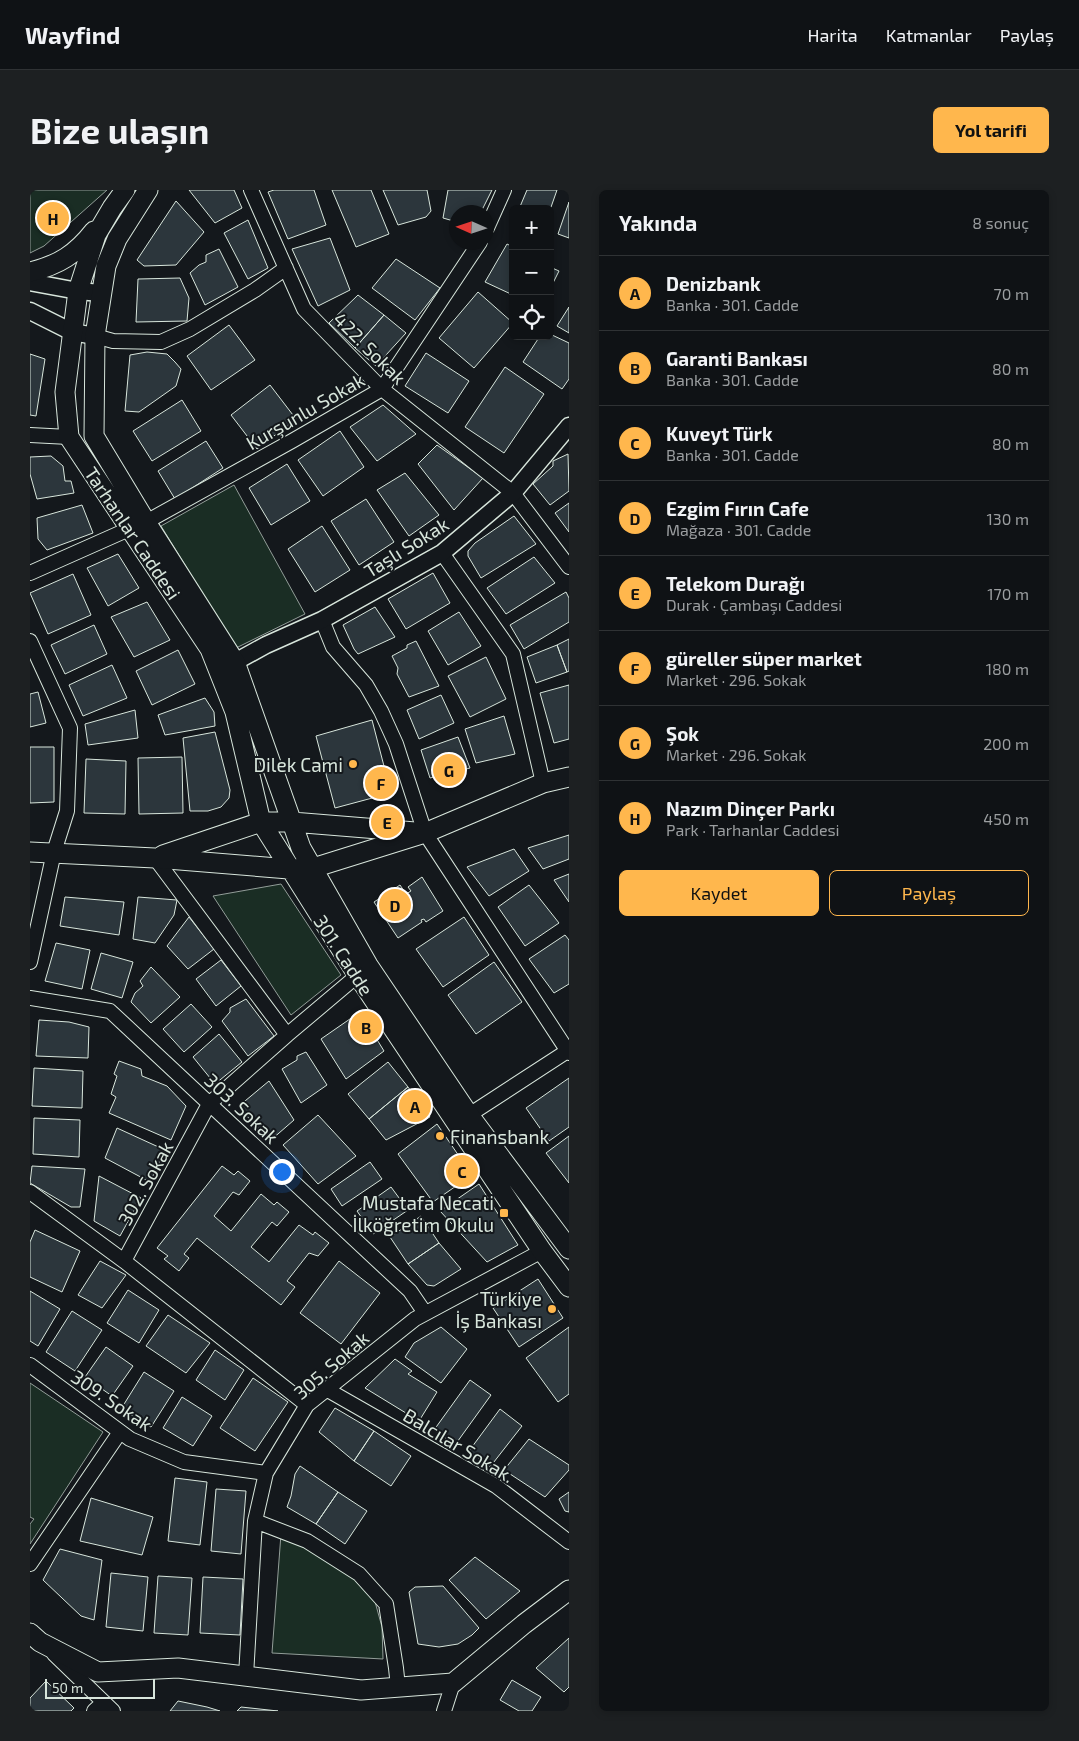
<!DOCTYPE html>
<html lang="tr">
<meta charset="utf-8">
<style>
:root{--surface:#0f1215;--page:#1d2022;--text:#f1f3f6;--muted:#9b9ea0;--line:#2f3234;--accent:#ffb74d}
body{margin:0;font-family:"Exo 2",sans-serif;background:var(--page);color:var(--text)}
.controls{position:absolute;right:15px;top:15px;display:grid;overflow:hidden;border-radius:8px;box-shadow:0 2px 8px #0003}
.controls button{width:45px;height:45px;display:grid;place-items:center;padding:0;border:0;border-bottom:1px solid var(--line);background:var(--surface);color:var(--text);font:25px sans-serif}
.compass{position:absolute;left:419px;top:15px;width:45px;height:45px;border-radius:50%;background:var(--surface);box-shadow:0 2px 8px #0003;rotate:273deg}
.scale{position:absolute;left:15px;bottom:12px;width:110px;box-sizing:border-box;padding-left:5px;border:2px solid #d8e6dc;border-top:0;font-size:14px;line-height:18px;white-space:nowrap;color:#d8e6dc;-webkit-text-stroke:4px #14181c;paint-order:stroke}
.you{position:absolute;left:251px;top:981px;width:18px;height:18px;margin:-12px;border:4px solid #fff;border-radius:50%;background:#1a73e8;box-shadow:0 0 0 8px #1a73e833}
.badge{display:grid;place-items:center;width:32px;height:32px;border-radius:50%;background:var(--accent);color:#111;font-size:16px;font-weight:700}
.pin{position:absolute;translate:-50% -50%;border:2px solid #fff;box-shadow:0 1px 5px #0006}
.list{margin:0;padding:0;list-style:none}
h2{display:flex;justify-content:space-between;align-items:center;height:65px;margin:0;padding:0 20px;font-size:21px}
h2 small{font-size:16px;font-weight:400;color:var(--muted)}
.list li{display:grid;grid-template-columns:32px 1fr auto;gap:15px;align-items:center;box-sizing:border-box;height:75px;padding:0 20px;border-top:1px solid var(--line)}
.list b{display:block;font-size:19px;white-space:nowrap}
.list p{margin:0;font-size:16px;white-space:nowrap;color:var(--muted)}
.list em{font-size:16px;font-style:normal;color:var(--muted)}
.actions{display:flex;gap:10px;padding:15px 20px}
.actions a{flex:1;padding:11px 0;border:1px solid var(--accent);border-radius:8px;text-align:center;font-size:18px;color:var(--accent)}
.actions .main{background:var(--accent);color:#111}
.icon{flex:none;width:28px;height:28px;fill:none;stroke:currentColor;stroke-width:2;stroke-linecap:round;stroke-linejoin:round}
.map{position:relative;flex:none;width:539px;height:1521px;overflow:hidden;border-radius:8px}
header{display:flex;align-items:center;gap:30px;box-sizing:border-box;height:70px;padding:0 25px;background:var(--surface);border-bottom:1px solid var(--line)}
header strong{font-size:24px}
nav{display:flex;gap:28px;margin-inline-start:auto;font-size:18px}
.intro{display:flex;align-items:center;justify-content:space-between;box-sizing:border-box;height:120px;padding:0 30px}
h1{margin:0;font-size:35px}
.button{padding:12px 22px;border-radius:8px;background:var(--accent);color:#111;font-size:18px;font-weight:700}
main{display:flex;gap:30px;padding:0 30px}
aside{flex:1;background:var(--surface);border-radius:8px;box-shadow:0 2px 8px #0003}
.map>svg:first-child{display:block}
</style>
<header>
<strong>Wayfind</strong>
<nav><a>Harita</a><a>Katmanlar</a><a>Paylaş</a></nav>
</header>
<div class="intro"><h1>Bize ulaşın</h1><a class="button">Yol tarifi</a></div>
<main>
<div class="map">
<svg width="539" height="1521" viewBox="0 0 539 1521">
<rect width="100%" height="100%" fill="#14181c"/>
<path fill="#1a2d24" stroke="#939e99" d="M0,0H77L14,56L0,63Z
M204,295L275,424L206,458L131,336Z
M251,694L311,785L261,825L183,706Z
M0,1193L73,1242L0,1354V1334L4,1329L0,1327Z
M251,1344L339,1390L352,1437L353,1469L242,1463Z"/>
<path fill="#2c363c" stroke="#d8e6dc" d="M159,0H204L212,18L185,33Z
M244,0H284L296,35L258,49L238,2Z
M302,0H341L359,44L326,57Z
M353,0H397L401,21L396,27L368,35Z
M418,0H462L451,22H427V32L413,28Z
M497,0H527L520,20L489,19Z
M146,11L174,42L146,75L114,76L107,70Z
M539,12V48L528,44Z
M218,30L238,78L218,89L194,43Z
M300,48L320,100L288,116L262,59Z
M477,54L483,57V105L455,92Z
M189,59L208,97L175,115L160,83L169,75L176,72V65Z
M366,69L410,98L385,130L342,98Z
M520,77L529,81L520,99Z
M150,88L159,108L157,131L106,132L108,89Z
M448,102L483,133L444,178L409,148Z
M328,105L354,125L325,158L299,133Z
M539,117V143L527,136Z
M354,125L376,143L346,176L325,158Z
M199,135L225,170L181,200L157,166Z
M520,144L539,153V189L532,199L493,172L510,146H520Z
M117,162L137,164L145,172L151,179L146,196L109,222L95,221L100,165Z
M396,163L439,191L418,223L375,196Z
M0,164L15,169L6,226L0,225Z
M475,177L514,204L474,263L435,237Z
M240,195L266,229L227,259L201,225Z
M152,210L171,241L122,271L103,241Z
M353,215L386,244L347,271L320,237Z
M310,241L334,277L293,306L268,270Z
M176,251L193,278L145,309L128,281Z
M407,255L453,288L424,320L388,274Z
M538,264L539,301L520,315L503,294L523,276V271Z
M21,266L33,276L35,291H41L44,303L7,309L0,284V267Z
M257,274L280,311L241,335L219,298Z
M375,283L409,325L379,346L347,300Z
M336,309L364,352L329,375L301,331Z
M539,313V342L525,323Z
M52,315L63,343L17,360L8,349L7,328Z
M484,326L506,354L451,388L438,366V361L445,353Z
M292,336L320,380L285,402L258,359Z
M88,364L109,398L78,416L57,378Z
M504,367L525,393L476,424L457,398Z
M403,383L420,413L376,439L358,409Z
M43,384L61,425L18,444L0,403Z
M536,402L539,408V432L494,459L480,435Z
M117,412L140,450L104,467L81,427Z
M345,417L365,447L328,464L324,459L313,435Z
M429,422L451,456L418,475L398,441Z
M64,435L77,464L35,484L21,455Z
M539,449V481L537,482L527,455Z
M386,451L409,496L379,507L367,484L368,478L362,466L377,458V455Z
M527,455L537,482L506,493L497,467Z
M148,460L165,494L122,515L106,481Z
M456,467L476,509L440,527L418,486Z
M82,475L97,508L53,526L39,495Z
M539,495V549L524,553L510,503Z
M8,502L16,533L0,537V504Z
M411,505L424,533L389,549L377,520Z
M175,508L184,522L185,536L135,545L128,525Z
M105,520L108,548L58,555L55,534Z
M474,526L485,564L446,573L435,539Z
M342,530L361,603L305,618L286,546Z
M185,542L200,600L199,608L191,617L178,621H160L153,548Z
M428,547L440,578L400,588L391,560Z
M0,557H24V612L0,613Z
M152,567L153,623L109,624L108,568Z
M56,569L96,571L95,624L54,623Z
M539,645V669L513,679L498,658Z
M484,659L499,681L459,706L437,677Z
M539,684V712L524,690Z
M392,687L413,721L396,732L394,729L391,730L392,732L368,748L344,712L370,695L376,704L381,701L378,697Z
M499,695L529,733L495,756L468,717Z
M35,707L94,712L89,745L30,736Z
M108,707L147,710L144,725L125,753L103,749Z
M159,727L184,759L158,779L137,756Z
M434,727L459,765L413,797L386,759Z
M535,745L539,750V794L524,803L499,769Z
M26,753L60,760L52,799L15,791Z
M71,763L103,772L92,808L61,799Z
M191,770L211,796L186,816L166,789Z
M464,772L492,812L446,844L418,805Z
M121,777L150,807L121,833L101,812L105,803L113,796L110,791Z
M216,809L244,846L218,866L192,831L200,822V818Z
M161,814L182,837L154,862L133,839Z
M330,822L354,861L316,889L291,849Z
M9,830L39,832L59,837L58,868L6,866Z
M189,844L212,872L185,894L163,867Z
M276,862L297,895L271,913L252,879L267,870V866Z
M89,871L111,879L112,886L137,896L156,916L141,950L79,923L86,907L81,904L87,886L84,884Z
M358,872L378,897L339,929L318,904Z
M4,878L53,881L52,918L2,916Z
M539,888V937L519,951L496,918Z
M239,891L264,930L241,950L221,931L209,916Z
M378,897L400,927L356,950L339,929Z
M288,925L326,966L288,994L253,955Z
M4,928L50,930L49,967L3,964Z
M407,934L442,985L403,1012L368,964Z
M87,938L135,960L120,992L75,968Z
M539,946V993L516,963Z
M340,972L352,989L312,1016L301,999Z
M2,976L55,979L50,1017H41L0,993Z
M192,976L204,985L208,981L220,991L209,1005L203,1002L184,1026L201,1041L231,1004L244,1015L247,1012L259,1022L247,1036L242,1032L221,1057L239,1072L269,1035L283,1045L285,1042L299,1053L288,1066L279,1063L257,1091L265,1097L251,1115L167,1048L154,1064L159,1068L149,1081L134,1069L138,1066L127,1058Z
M69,986L111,1008L90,1046L64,1031Z
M449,994L488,1055L457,1072L410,1021Z
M361,997L378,1020L343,1044L327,1021Z
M391,1026L409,1053L378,1074L360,1047Z
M5,1040L50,1061L32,1102L0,1087V1052Z
M409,1053L431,1079L404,1096L397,1095L378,1074Z
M70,1071L96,1085L72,1118L48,1105Z
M309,1071L350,1103L311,1154L270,1123Z
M508,1089L533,1128L489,1157L463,1118Z
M98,1100L129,1120L109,1153L77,1133Z
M0,1101L30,1119L8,1156L0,1151Z
M42,1121L72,1140L45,1181L16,1162Z
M138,1125L180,1153L156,1183L116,1156Z
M411,1137L437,1159L411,1193L375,1167L384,1153Z
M539,1137V1204L528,1212L496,1168Z
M76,1157L103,1176L82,1206L55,1187Z
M185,1160L214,1180L195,1210L166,1190Z
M365,1169L382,1181L378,1184L407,1202L389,1231L335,1198Z
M114,1182L144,1201L121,1237L91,1219Z
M223,1188L258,1212L225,1261L190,1238Z
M440,1190L461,1205L425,1255L404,1240Z
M152,1207L182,1226L163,1256L133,1238Z
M305,1218L344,1241L324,1271L289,1242Z
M470,1219L492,1236L460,1277L439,1261Z
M344,1241L381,1266L361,1296L324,1271Z
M499,1249L539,1275V1280L515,1307L474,1280Z
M270,1276L308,1302L286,1334L257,1317L261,1306L265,1284Z
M145,1288L177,1292L170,1355L138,1351Z
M186,1299L216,1301L211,1364L181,1361Z
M308,1302L337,1321L315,1354L286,1334Z
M539,1302V1322L535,1321L529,1309Z
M61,1308L123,1327L112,1365L50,1351Z
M30,1359L72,1370L64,1430L51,1426L13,1390Z
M445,1367L490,1401L456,1429L419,1390Z
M81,1383L118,1387L113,1441L76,1437Z
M128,1386L162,1388L158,1445L124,1443Z
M173,1387L213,1389L210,1445L170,1443Z
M413,1396L449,1438L442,1445L428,1454L409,1457L388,1454L379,1402L385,1397Z
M539,1448V1497L534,1502L506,1478Z
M482,1490L511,1507L502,1521H489L470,1510Z
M16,1491L44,1518L41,1521H0V1508Z
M148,1511L177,1517L190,1521H140Z
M211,1517L248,1521H207Z"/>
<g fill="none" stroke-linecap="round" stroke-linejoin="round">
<defs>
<path id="minor" d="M221,0L274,119L352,199L483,303L539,377
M457,38L474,0
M65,146L83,151L131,152L160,139L225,100L256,78
M0,245L39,247
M116,332L262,251L352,199L450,52
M412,363L483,464L513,593
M0,383L99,339
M292,430L303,457L336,495L351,521L366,554L395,643L539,863
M0,451L40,538L37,621L24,662L0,772
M125,668L257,845
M0,808L80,821L380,1101L395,1123
M439,925L539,860
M0,1002L94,1071
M0,1175L100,1249L154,1272L236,1283
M296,1199L466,1296L539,1352
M277,1215L94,1071L179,914L257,845L334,780
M225,1331L277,1351L329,1384L356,1414L366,1478L368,1497
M0,1374L90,1242
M24,1464L83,1521
M216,1486L225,1331L236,1283L277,1215L385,1129L512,1061
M64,1521L74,1512
M414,1521L423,1493"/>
<path id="tertiary" d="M0,92L48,101L71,103
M0,121L42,142L65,146
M205,472L236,455L292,430L412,363L483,303L539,236"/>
<path id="secondary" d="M95,0L82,18L66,45L48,101L35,202L39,247L180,459L205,522L231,632L328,786L512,1061L539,1097
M118,0L87,49L76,76L65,146L64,246L116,332L205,472L271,658L338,775L439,925L539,1059
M0,82C29,75 46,64 64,41
M0,662L125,668L259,679L283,678L395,643L513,593L539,587
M133,665L231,632H262L385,642
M0,1443L10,1452L68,1482L148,1478L331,1500L423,1493L494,1434L539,1400"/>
</defs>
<use href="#minor" stroke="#d8e6dc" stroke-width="16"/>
<use href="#tertiary" stroke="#d8e6dc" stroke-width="19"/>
<use href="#secondary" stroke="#d8e6dc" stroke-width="21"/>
<use href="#minor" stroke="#14181c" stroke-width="14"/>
<use href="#tertiary" stroke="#14181c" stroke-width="16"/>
<use href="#secondary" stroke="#14181c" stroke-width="19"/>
</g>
<g fill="#ffb74d" stroke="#14181c" stroke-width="2">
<circle cx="323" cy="574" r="5"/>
<circle cx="410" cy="946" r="5"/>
<rect x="469" y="1018" width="10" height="10" rx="2.5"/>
<circle cx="522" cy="1119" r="5"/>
</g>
<g text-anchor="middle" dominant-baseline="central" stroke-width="4" stroke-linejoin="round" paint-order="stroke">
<g font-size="19" fill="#d8e6dc" stroke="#14181c">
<text transform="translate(340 158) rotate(45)">422. Sokak</text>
<text transform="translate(275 221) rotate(-30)">Kurşunlu Sokak</text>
<text transform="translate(103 343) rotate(56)">Tarhanlar Caddesi</text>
<text transform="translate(376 357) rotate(-32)">Taşlı Sokak</text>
<text transform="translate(314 765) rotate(57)">301. Cadde</text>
<text transform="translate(212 918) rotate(43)">303. Sokak</text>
<text transform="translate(115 993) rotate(-61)">302. Sokak</text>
<text transform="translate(301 1175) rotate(-41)">305. Sokak</text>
<text transform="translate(82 1210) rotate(34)">309. Sokak</text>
<text transform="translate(429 1255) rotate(31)">Balcılar Sokak.</text>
</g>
<g font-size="19" fill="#d8e6dc" stroke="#14181c" text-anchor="end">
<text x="313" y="574">Dilek Cami</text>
<text x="420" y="946" text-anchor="start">Finansbank</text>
<text x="464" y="1012">Mustafa Necati<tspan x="464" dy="22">İlköğretim Okulu</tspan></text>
<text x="512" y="1108">Türkiye<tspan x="512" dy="22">İş Bankası</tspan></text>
</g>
</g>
</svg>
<div class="controls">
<button>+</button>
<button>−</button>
<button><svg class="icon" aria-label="locate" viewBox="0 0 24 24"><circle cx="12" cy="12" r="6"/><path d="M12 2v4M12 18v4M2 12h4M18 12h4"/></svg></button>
</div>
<svg class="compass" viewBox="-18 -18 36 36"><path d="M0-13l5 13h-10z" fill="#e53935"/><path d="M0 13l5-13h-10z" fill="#9b9ea0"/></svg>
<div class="scale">50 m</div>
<div class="you"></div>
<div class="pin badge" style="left:385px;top:916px">A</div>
<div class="pin badge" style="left:336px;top:837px">B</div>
<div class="pin badge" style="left:432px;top:981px">C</div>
<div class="pin badge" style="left:365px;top:715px">D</div>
<div class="pin badge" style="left:357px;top:632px">E</div>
<div class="pin badge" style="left:351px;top:593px">F</div>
<div class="pin badge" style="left:419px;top:580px">G</div>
<div class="pin badge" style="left:23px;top:28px">H</div>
</div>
<aside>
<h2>Yakında<small>8 sonuç</small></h2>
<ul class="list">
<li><span class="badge">A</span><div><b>Denizbank</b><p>Banka · 301. Cadde</p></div><em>70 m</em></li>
<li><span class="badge">B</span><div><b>Garanti Bankası</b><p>Banka · 301. Cadde</p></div><em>80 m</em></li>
<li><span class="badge">C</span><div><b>Kuveyt Türk</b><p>Banka · 301. Cadde</p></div><em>80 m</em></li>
<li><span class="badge">D</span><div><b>Ezgim Fırın Cafe</b><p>Mağaza · 301. Cadde</p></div><em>130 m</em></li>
<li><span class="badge">E</span><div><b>Telekom Durağı</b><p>Durak · Çambaşı Caddesi</p></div><em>170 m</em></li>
<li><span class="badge">F</span><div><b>güreller süper market</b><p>Market · 296. Sokak</p></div><em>180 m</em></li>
<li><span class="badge">G</span><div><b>Şok</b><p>Market · 296. Sokak</p></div><em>200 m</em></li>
<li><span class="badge">H</span><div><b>Nazım Dinçer Parkı</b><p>Park · Tarhanlar Caddesi</p></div><em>450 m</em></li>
</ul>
<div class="actions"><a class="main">Kaydet</a><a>Paylaş</a></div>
</aside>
</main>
